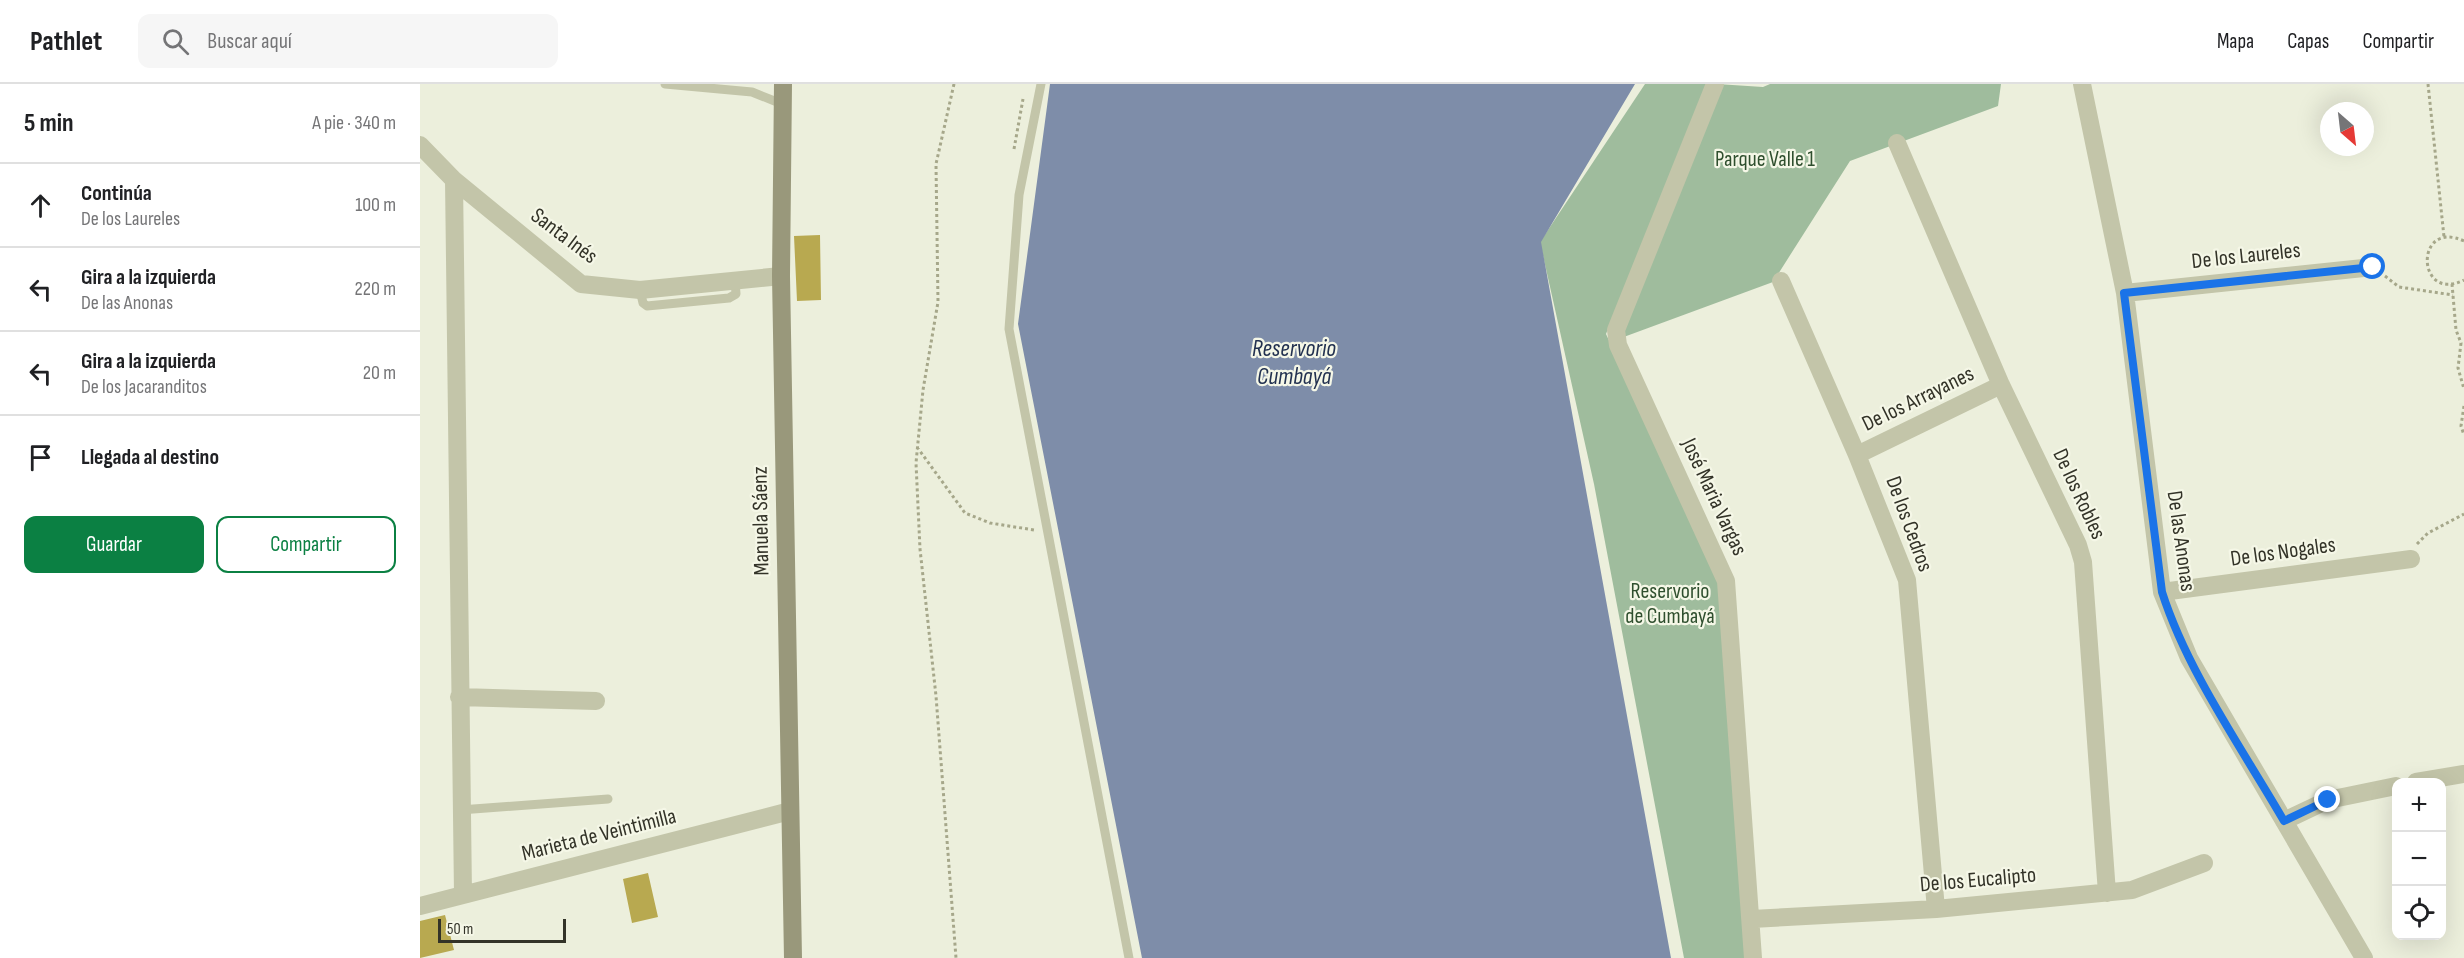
<!DOCTYPE html>
<html lang="es">
<meta charset="utf-8">
<style>
:root{--surface:#fff;--page:#f6f6f6;--text:#202124;--muted:#757577;--line:#e0e0e0;--accent:#0b8043}
body{margin:0;font-family:"Sofia Sans Condensed",sans-serif;background:var(--page);color:var(--text)}
.controls{position:absolute;right:18px;bottom:18px;display:grid;overflow:hidden;border-radius:12px;box-shadow:0 6px 24px #0002}
.controls button{width:54px;height:54px;display:grid;place-items:center;padding:0;border:0;border-bottom:2px solid var(--line);background:var(--surface);color:var(--text);font:30px sans-serif}
.compass{position:absolute;left:1900px;top:18px;width:54px;height:54px;border-radius:50%;background:var(--surface);box-shadow:0 6px 24px #0002;rotate:152deg}
.scale{position:absolute;left:18px;bottom:15px;width:128px;box-sizing:border-box;padding-left:6px;border:3px solid #333328;border-top:0;font-size:16px;line-height:21px;white-space:nowrap;color:#333328;-webkit-text-stroke:4px #f5f7e7;paint-order:stroke}
.stop{position:absolute;width:18px;height:18px;margin:-14px;border:4px solid #1a73e8;border-radius:50%;background:#fff}
.stop.end{background:#1a73e8;border-color:#fff;box-shadow:0 2px 6px #0008}
.list{margin:0;padding:0;list-style:none}
h2{display:flex;justify-content:space-between;align-items:center;height:78px;margin:0;padding:0 24px;font-size:26px}
h2 small{font-size:20px;font-weight:400;color:var(--muted)}
.list li{display:grid;grid-template-columns:39px 1fr auto;gap:18px;align-items:center;box-sizing:border-box;height:84px;padding:0 24px;border-top:2px solid var(--line)}
.list b{display:block;font-size:22px;white-space:nowrap}
.list p{margin:0;font-size:20px;white-space:nowrap;color:var(--muted)}
.list em{font-size:20px;font-style:normal;color:var(--muted)}
.actions{display:flex;gap:12px;padding:18px 24px}
.actions a{flex:1;padding:14px 0;border:2px solid var(--accent);border-radius:12px;text-align:center;font-size:21px;color:var(--accent)}
.actions .main{background:var(--accent);color:#fff}
.icon{flex:none;width:33px;height:33px;fill:none;stroke:currentColor;stroke-width:2;stroke-linecap:round;stroke-linejoin:round}
.map{position:relative;flex:none;width:2044px;height:874px;overflow:hidden}
header{display:flex;align-items:center;gap:36px;box-sizing:border-box;height:84px;padding:0 30px;background:var(--surface);border-bottom:2px solid var(--line)}
header strong{font-size:28px}
nav{display:flex;gap:33px;margin-inline-start:auto;font-size:21px}
.search{width:420px;height:54px;background:var(--page);display:flex;align-items:center;gap:15px;box-sizing:border-box;padding:0 21px;border-radius:12px;color:var(--muted);font-size:22px}
main{display:flex}
aside{flex:1;background:var(--surface)}
.map>svg:first-child{display:block}
</style>
<header>
<strong>Pathlet</strong>
<div class="search"><svg class="icon" aria-label="search" viewBox="0 0 24 24"><circle cx="10" cy="10" r="6"/><path d="M15 15l6 6"/></svg>Buscar aquí</div>
<nav><a>Mapa</a><a>Capas</a><a>Compartir</a></nav>
</header>
<main>
<aside>
<h2>5 min<small>A pie · 340 m</small></h2>
<ul class="list">
<li><svg class="icon" aria-label="ahead" viewBox="0 0 24 24"><path d="M12 20V5M6 11l6-6 6 6"/></svg><div><b>Continúa</b><p>De los Laureles</p></div><em>100 m</em></li>
<li><svg class="icon" aria-label="left" viewBox="0 0 24 24"><path d="M17 20v-9H6M10 6l-5 5 5 5"/></svg><div><b>Gira a la izquierda</b><p>De las Anonas</p></div><em>220 m</em></li>
<li><svg class="icon" aria-label="left" viewBox="0 0 24 24"><path d="M17 20v-9H6M10 6l-5 5 5 5"/></svg><div><b>Gira a la izquierda</b><p>De los Jacaranditos</p></div><em>20 m</em></li>
<li><svg class="icon" aria-label="arrive" viewBox="0 0 24 24"><path d="M6 21V4h12l-3 4 3 4H6"/></svg><div><b>Llegada al destino</b></div></li>
</ul>
<div class="actions"><a class="main">Guardar</a><a>Compartir</a></div>
</aside>
<div class="map">
<svg width="2044" height="874" viewBox="0 0 2044 874">
<rect width="100%" height="100%" fill="#ecefdc"/>
<path fill="#9fbc9d" d="M1225,0H1287L1186,250L1301,500L1337,874H1264L1174,400L1120,158Z
M1297,0L1343,3L1350,0H1581L1578,22L1430,77L1353,198L1201,254Z"/>
<path fill="#7e8da9" d="M630,0H1215L1121,158L1251,874H722L598,240Z"/>
<path fill="#b8a950" d="M400,151L401,216L377,217L374,152Z
M228,789L238,833L212,839L203,795Z
M25,831L34,866L0,874V837Z"/>
<g fill="none" stroke-linecap="round" stroke-linejoin="round">
<path stroke="#a6a78a" stroke-width="3" stroke-dasharray="3 3" stroke-linecap="butt" d="M534,0L516,80L518,218L503,306L496,379L500,465L516,612L536,874
M2008,0L2024,153
M594,65L603,15
M2044,157C1994,134 1996,220 2044,196
M1965,192L1979,203L2033,211
M2032,200L2036,246L2041,259L2038,284L2044,305
M2044,322L2041,342L2044,351
M497,363L545,429L570,439L614,446
M1997,460L2008,449L2044,430"/>
<path stroke="#c3c5a9" stroke-width="9" d="M245,0L332,8L362,20
M621,0L599,111L589,245L709,874
M220,206L223,219L227,222L309,214L316,210L315,196
M40,726L188,715"/>
<path stroke="#c3c5a9" stroke-width="18" d="M1295,0L1196,246L1198,261L1306,497L1333,874
M1662,0L1705,209L1742,508L1769,574L1944,874
M1477,59L1581,301L1658,461L1663,478L1687,809
M0,61L34,96L161,200L220,206L361,192
M34,96L43,810
M1361,197L1437,371L1487,496L1516,825
M1705,209L1953,183
M1437,371L1581,301
M1742,508L1991,475
M39,613L176,617
M1996,698L2044,690
M1864,737L1908,716L1976,702
M0,822L370,727
M1332,835L1516,825L1712,806L1784,779"/>
<path stroke="#99987b" stroke-width="18" d="M363,0L361,192L373,874"/>
</g>
<g fill="none" stroke-linecap="round" stroke-linejoin="round">
<path stroke="#1a73e8" stroke-width="8" d="M1908,716L1864,737C1823,666 1767,587 1742,508L1704,209L1953,183"/>
</g>
<g text-anchor="middle" dominant-baseline="central" stroke-width="4.5" stroke-linejoin="round" paint-order="stroke">
<g font-size="22" fill="#2f4f2e" stroke="#f5f7e7">
<text x="1345" y="75">Parque Valle 1</text>
<text x="1250" y="507">Reservorio<tspan x="1250" dy="25">de Cumbayá</tspan></text>
</g>
<g font-size="22" fill="#333328" stroke="#f5f7e7">
<text transform="translate(144 152) rotate(37)">Santa Inés</text>
<text transform="translate(1826 172) rotate(-6)">De los Laureles</text>
<text transform="translate(1498 315) rotate(-26)">De los Arrayanes</text>
<text transform="translate(1659 410) rotate(65)">De los Robles</text>
<text transform="translate(1294 413) rotate(65)">José Maria Vargas</text>
<text transform="translate(341 437) rotate(-91)">Manuela Sáenz</text>
<text transform="translate(1489 440) rotate(70)">De los Cedros</text>
<text transform="translate(1761 457) rotate(82)">De las Anonas</text>
<text transform="translate(1863 468) rotate(-8)">De los Nogales</text>
<text transform="translate(179 751) rotate(-14)">Marieta de Veintimilla</text>
<text transform="translate(1558 796) rotate(-5)">De los Eucalipto</text>
</g>
<g font-size="24" font-style="italic" fill="#223150" stroke="#f5f7e7">
<text x="874" y="264">Reservorio<tspan x="874" dy="28">Cumbayá</tspan></text>
</g>
</g>
</svg>
<div class="controls">
<button>+</button>
<button>−</button>
<button><svg class="icon" aria-label="locate" viewBox="0 0 24 24"><circle cx="12" cy="12" r="6"/><path d="M12 2v4M12 18v4M2 12h4M18 12h4"/></svg></button>
</div>
<svg class="compass" viewBox="-18 -18 36 36"><path d="M0-13l5 13h-10z" fill="#e53935"/><path d="M0 13l5-13h-10z" fill="#757577"/></svg>
<div class="scale">50 m</div>
<div class="stop" style="left:1953px;top:183px"></div>
<div class="stop end" style="left:1908px;top:716px"></div>
</div>
</main>
